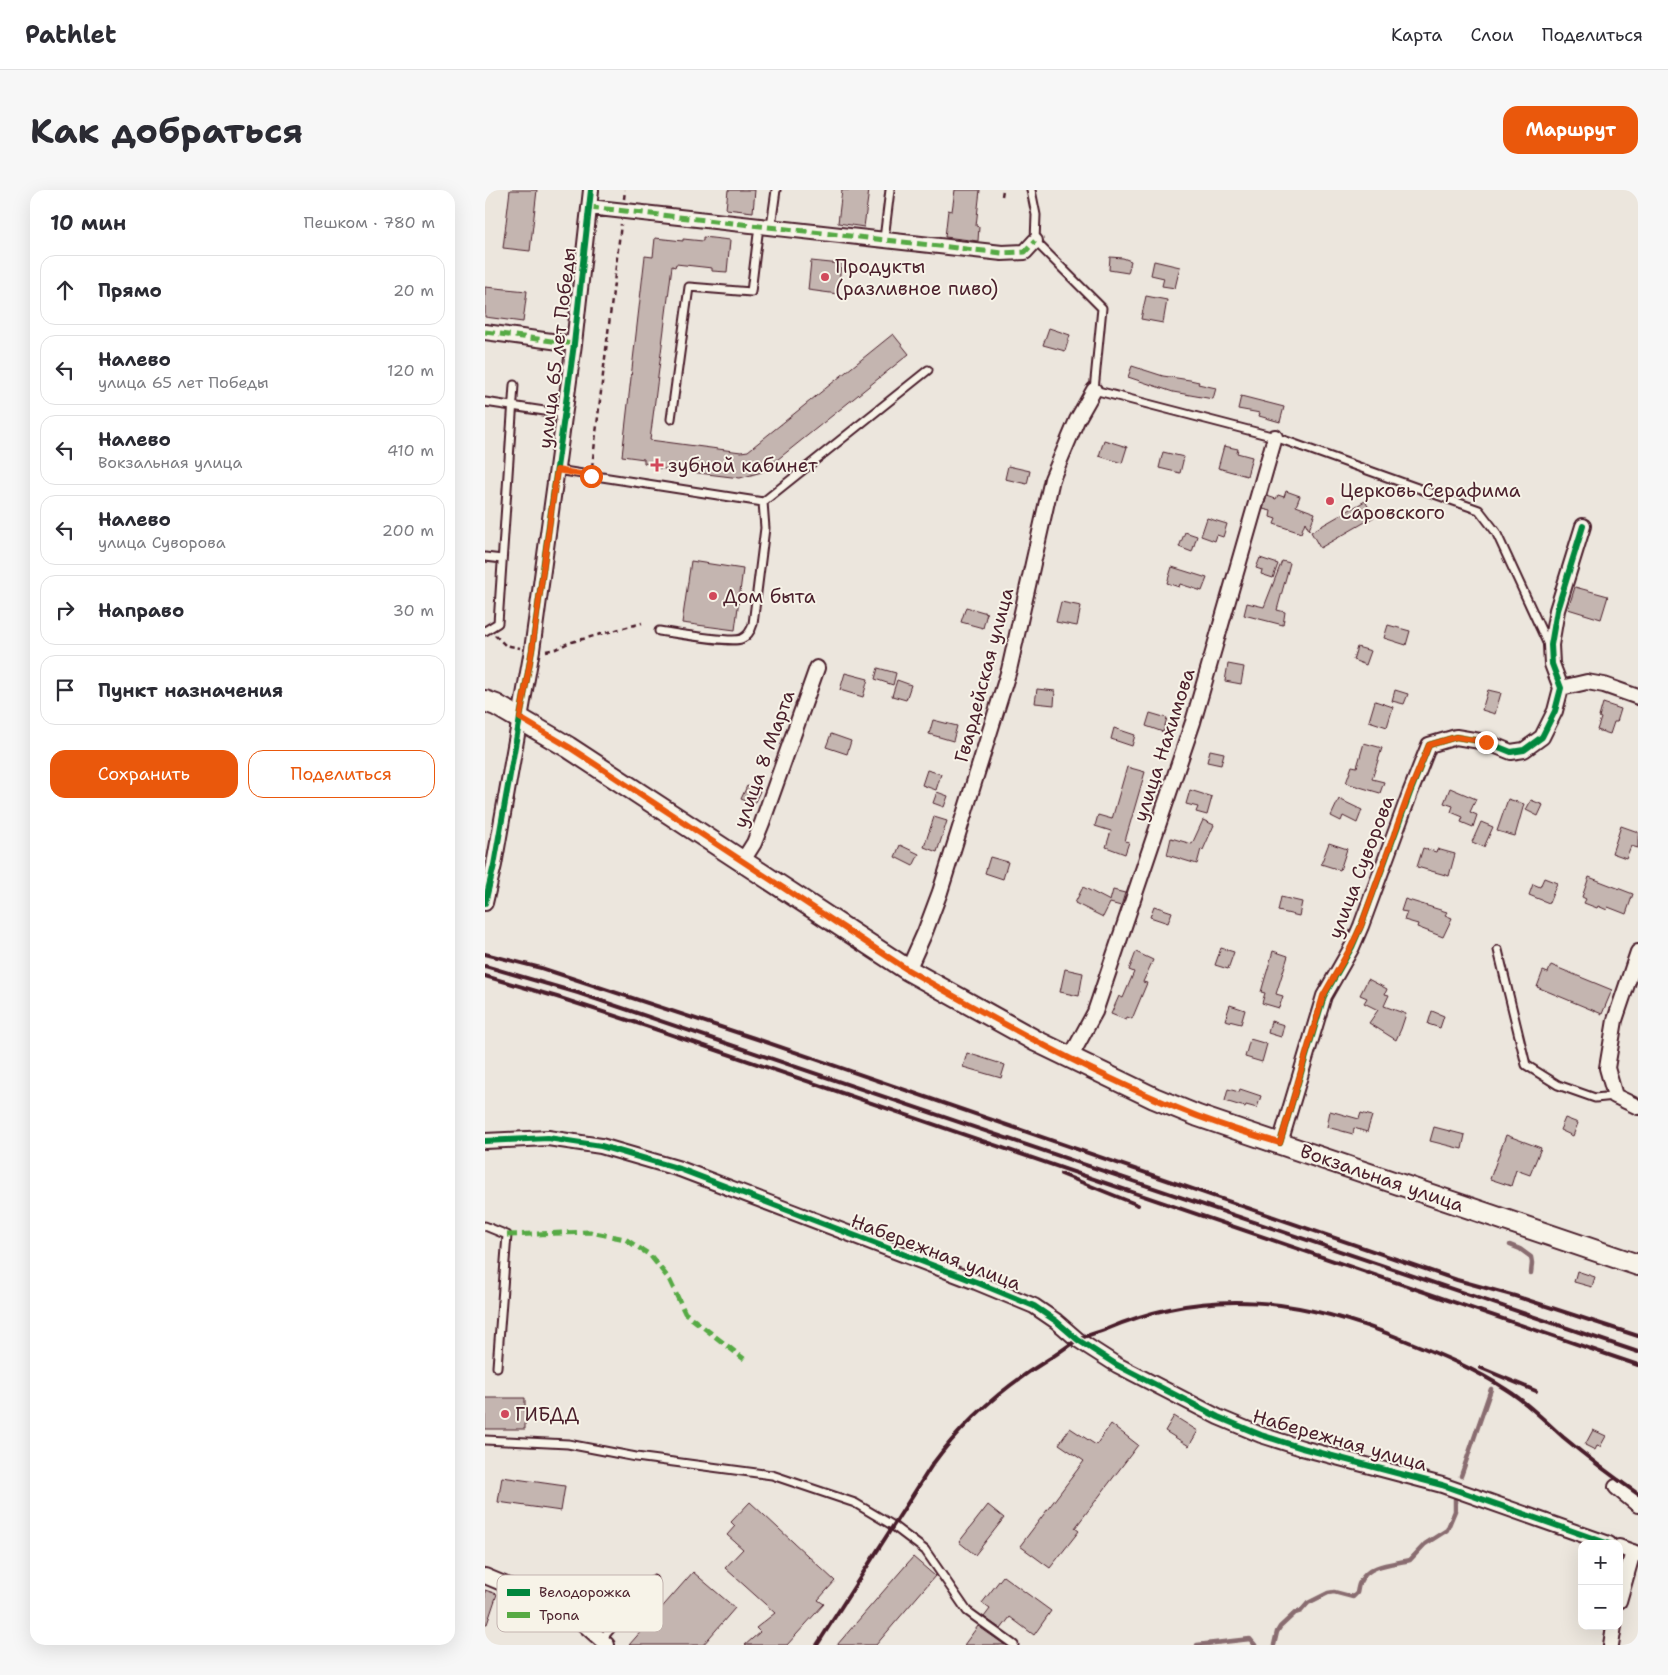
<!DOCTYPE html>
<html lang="ru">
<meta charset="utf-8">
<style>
:root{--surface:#fff;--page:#f7f7f7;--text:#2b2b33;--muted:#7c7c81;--line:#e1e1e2;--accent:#ea580c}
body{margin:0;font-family:"Shantell Sans",sans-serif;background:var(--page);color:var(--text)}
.controls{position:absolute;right:15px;bottom:15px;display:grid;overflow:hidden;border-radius:10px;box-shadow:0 5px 20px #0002}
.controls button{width:45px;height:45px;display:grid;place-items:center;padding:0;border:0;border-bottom:1px solid var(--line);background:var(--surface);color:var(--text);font:25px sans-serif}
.stop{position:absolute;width:15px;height:15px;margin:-11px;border:4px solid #ea580c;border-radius:50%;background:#fff}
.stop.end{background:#ea580c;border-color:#fff;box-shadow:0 1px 5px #0008}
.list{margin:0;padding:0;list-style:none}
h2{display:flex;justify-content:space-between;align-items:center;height:65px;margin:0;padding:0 20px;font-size:21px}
h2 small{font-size:16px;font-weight:400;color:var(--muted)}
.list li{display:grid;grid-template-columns:32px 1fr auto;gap:15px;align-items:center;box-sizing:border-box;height:70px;margin:0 10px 10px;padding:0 10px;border:1px solid var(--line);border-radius:15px}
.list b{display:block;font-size:19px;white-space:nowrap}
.list p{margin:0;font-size:16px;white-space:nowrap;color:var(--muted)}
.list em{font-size:16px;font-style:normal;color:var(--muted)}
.actions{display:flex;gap:10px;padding:15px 20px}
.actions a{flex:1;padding:11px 0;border:1px solid var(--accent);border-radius:15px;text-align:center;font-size:18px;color:var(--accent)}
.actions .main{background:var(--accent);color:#fff}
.icon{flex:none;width:28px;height:28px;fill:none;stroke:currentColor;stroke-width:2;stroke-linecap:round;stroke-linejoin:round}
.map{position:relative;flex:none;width:1153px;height:1455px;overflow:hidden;border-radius:15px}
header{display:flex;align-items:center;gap:30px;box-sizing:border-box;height:70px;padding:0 25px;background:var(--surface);border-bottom:1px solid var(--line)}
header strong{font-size:24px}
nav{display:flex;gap:28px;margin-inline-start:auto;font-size:18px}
.intro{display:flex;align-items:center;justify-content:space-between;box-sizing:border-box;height:120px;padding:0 30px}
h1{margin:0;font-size:35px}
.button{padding:12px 22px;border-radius:15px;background:var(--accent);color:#fff;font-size:18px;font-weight:700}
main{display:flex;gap:30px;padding:0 30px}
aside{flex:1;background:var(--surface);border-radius:15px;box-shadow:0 5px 20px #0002}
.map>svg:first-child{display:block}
</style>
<header>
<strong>Pathlet</strong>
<nav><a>Карта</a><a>Слои</a><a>Поделиться</a></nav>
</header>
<div class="intro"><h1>Как добраться</h1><a class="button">Маршрут</a></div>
<main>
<aside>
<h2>10 мин<small>Пешком · 780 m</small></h2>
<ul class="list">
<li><svg class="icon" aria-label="ahead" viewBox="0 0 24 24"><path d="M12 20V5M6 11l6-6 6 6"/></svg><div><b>Прямо</b></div><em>20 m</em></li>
<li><svg class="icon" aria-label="left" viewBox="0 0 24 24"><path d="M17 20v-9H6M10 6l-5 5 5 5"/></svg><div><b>Налево</b><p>улица 65 лет Победы</p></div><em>120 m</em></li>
<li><svg class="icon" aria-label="left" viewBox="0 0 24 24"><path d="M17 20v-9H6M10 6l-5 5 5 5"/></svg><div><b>Налево</b><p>Вокзальная улица</p></div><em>410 m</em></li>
<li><svg class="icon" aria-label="left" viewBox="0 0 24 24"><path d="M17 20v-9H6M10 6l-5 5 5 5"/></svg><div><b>Налево</b><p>улица Суворова</p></div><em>200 m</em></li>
<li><svg class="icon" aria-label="right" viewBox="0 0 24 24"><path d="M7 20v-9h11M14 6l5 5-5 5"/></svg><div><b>Направо</b></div><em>30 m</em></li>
<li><svg class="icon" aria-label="arrive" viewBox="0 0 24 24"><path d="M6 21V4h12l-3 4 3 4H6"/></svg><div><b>Пункт назначения</b></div></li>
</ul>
<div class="actions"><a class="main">Сохранить</a><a>Поделиться</a></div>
</aside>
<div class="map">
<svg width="1153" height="1455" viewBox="0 0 1153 1455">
<rect width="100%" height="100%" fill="#ece6dd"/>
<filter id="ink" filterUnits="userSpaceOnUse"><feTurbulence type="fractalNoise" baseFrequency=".02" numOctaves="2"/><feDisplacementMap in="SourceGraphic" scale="10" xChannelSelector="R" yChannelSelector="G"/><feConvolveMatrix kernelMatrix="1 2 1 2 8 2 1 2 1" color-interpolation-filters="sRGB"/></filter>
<g filter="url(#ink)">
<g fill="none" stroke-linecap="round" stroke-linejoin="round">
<path stroke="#896c6f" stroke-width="4.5" d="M1025,1055L1035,1059L1046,1067L1047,1073L1046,1083
M976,1286L1006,1199
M712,1455L765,1449L770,1455
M789,1455L792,1442L795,1437L810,1423L816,1421L823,1413L843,1403L849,1402L868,1407L872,1403C873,1399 873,1395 875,1392C883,1374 909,1374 925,1370L940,1354L962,1340L970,1321V1309"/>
</g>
<path fill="#c4b5b0" stroke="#4a1f2b" d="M25,0H52L45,61L18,58Z
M243,0H270L268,22L241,19Z
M357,0H384L379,37L353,33Z
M470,0H495L491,36L494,37L493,51L460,47L463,20L467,21Z
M218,47L245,50L242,82L227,81V78L191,74L190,77L187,76L165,250L256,262L263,261L408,144L424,164L277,282L255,288L172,278V275L159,273V269L137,266L160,66L168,67L170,48L198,51V49L218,51Z
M625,67L638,68L646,71L643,83L624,80Z
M326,71L356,74L353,104L323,100Z
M669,71L695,77L690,98L677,96L679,88L666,85Z
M0,97L42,101L38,132L0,127Z
M661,106L682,110L678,133L656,129Z
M564,138L585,145L580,161L558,155Z
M647,176L678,186L705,190L714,192L713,194L731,198L728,209L688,202L643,187Z
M756,206L799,217L795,232L774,226L775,223L753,219Z
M619,250L642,257L637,273L614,266Z
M739,256L753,259L752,263L767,267L762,286L733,278Z
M678,262L699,267L695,283L674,278Z
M523,276L545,281L542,294L520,289Z
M801,301L815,306L811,316L830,323L824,340L820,332L816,343L789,334L791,329L785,327L786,321L778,319L782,306L791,309L793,305L799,307Z
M880,311L889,327L835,358L826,342Z
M722,328L742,334L738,347L732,345L730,351L716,346Z
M700,342L712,346L707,362L694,357Z
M775,368L793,374L788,388L776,384L777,380L771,378Z
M206,371L258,379L250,440L197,433Z
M797,371L805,373L792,420L800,422L798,435L759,425L762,413L779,417Z
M687,377L722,388L717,401L695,394L694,397L682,393Z
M1090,397L1123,406L1116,429L1083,419Z
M576,412L596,416L592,436L571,432Z
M481,417L502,423L498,438L476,432Z
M903,435L925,441L921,455L899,448Z
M872,457L886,461L881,475L868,470Z
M743,474L759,477L756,494L740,491Z
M393,478L411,483L408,495L390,489Z
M360,483L383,489L378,507L355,500Z
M412,490L426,495L421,510L407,506Z
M552,499L570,501L569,515L550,513Z
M910,500L923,504L919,514L907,511Z
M1003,500L1016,503L1010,524L997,520Z
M890,511L908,517L902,537L884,531Z
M1118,513L1136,519L1132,532H1129L1125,544L1112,540L1116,528L1114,527Z
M665,523L682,528L678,542L661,536Z
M448,530L472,536L468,551L444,544Z
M629,538L650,545L647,556L626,549Z
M346,544L366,551L362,564L341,557Z
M879,553L897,558L887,589L899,592L895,603L861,593L867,576L872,577Z
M725,560L739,563L736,575L722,572Z
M642,577L660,582L640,651L644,652L640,664L621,657L626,641L610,636L613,625L627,629Z
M442,580L456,584L451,600L437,595Z
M262,596L275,601L269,614L256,609Z
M965,598L991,609L985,622L992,625L988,637L976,632L978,627L966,622L968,616L959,613Z
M705,600L727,607L722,625L711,622L713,617L701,614Z
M452,602L463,606L459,617L448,613Z
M854,609L877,620L872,633L858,626L856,631L846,626Z
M1023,609L1039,614L1030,646L1012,641Z
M1046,610L1058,615L1053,626L1041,620Z
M449,627L462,631L452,662L439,657Z
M718,630L729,635L718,660L716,659L712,674L682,665L686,648L707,654Z
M996,632L1008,637L999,657L987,652Z
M1136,636L1153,642V658L1146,656L1141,668L1127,663Z
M844,653L862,659L855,680L836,674Z
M415,655L434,664L428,676L410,667Z
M938,658L951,662L952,659L970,664L964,686L932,677Z
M505,667L523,672L518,689L500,683Z
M1104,687L1148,704L1141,724L1123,717L1122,720L1113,716L1112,718L1099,713L1101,709L1097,707Z
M1059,688L1072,693L1064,713L1044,705L1048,694L1055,697Z
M598,697L625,711L628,700L640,703L636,716L625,713L618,727L590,713Z
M796,707L817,712L814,726L793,721Z
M920,709L962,722L960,725L967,728L958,747L932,737L933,734L919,730L922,722L916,721Z
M669,716L687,722L683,733L665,727Z
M736,758L749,762L743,779L730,775Z
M788,761L803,766L791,804L798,806L794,818L777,813L780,803L776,802Z
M651,762L668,770L658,792L662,793L647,829L642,827L641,830L626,824L634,806L638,808L649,782L644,780Z
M1066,775L1127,800L1117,824L1052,797L1058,781L1063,783Z
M580,779L598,783L594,806L575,802Z
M883,789L902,799L900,804L904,805L899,816L921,824L916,839L911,850L884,833L893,820L879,813L882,808L875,805Z
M745,815L760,820L756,834L740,830Z
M947,821L959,826L955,838L943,834Z
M786,831L799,835L796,847L783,843Z
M765,849L782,854L777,872L760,867Z
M482,863L520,875L516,888L478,877Z
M743,899L754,902L755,899L776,906L772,918L761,915L760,917L740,911Z
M845,921L874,929L876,923L887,926L882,942L869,938L868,944L842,937Z
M1080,928L1093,933L1088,946L1075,940Z
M949,937L980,945L977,959L945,951Z
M1021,945L1056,958L1045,985L1031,980L1026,996L1005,989Z
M1092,1081L1110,1087L1107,1097L1089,1092Z
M0,1208H40V1239H0Z
M689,1226L713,1241L704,1256L680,1241Z
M626,1234L653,1255L590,1338L594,1341L565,1378L535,1356L599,1271L574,1254L585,1238L611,1255Z
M1108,1240L1121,1246L1115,1257L1112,1256L1110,1260L1100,1255Z
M17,1287L80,1296L76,1321L13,1312Z
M265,1312L350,1391L333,1410L339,1414L302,1455H260L275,1442L271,1438L290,1423L240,1378L258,1359L242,1345L250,1336L246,1332Z
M503,1315L519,1328L490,1365L474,1352Z
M428,1367L450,1386L391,1455H352Z
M208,1382L250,1418L218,1455H144Z
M518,1386L566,1421L549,1445L525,1427L516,1439L499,1427L505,1419L497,1413Z
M0,1400L12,1404L2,1434H0Z
M493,1436L520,1455H479Z"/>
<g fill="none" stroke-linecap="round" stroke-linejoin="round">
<defs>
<path id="lane" d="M546,0L551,25L550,51L617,118L609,200L790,247L994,320L1011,342L1064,457
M286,36L291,0
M399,49L405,0
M0,212L79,224
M186,229L204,97L266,102L274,36
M72,280L278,312L443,180
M0,367L17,369
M0,441L13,433L29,195
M174,441C189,443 245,453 256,449C263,446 266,441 268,434L280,338L278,312
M1013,760L1041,875L1073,895L1110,908L1130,906
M0,1036L22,1045L12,1177
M0,1250L83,1254L151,1267L287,1285L370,1313L407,1335L440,1360L482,1421L529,1455
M116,1450L168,1390"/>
<path id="street" d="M104,17L517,63L540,62L550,51
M0,142L89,154
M1076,498L1102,492L1119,495L1153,507
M257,672L269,653L277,633L332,478
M0,713L9,675L47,460L89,154L106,0
M1153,762L1130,830L1122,878L1130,906L1153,917
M423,780L440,742L455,702L524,480L567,289L592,230L609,200
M585,868L610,822L708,532L790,247
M0,951L63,948L116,956L195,979L491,1092L549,1116L571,1131L593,1150L632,1175L733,1227L776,1245L817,1258L957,1295L1124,1354
M795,953L839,806L867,757L876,736L925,603L944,555L971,547L1001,552L1026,562L1039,560L1057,547L1070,521L1076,498L1067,474L1066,455L1072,420L1098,336
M1131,1297L1153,1315
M1134,1357L1153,1364
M0,1386L84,1421L122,1455
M1134,1411L1148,1362
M1126,1455L1129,1436"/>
<path id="secondary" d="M0,511L11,515L83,557L423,780L551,851L669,908L713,926L1153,1075"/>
</defs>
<use href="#lane" stroke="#4a1f2b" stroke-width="11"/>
<use href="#street" stroke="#4a1f2b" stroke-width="18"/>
<use href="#secondary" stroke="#4a1f2b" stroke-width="24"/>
<path stroke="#4a1f2b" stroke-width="2.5" stroke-dasharray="5 4" stroke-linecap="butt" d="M517,6L518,0
M139,9L140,0
M107,277L136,34
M10,445L20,455L35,458
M61,461L71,459L83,453L157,433"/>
<use href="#lane" stroke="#f7f3e8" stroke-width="7"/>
<use href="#street" stroke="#f7f3e8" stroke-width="14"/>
<use href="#secondary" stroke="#f7f3e8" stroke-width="20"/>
<path stroke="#4a1f2b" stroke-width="4" d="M0,764L56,778L269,848L972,1090L1030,1106L1153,1146
M0,776L93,803L1153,1162
M0,786L72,807L161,836L1153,1175
M576,984L653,1015
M996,1178L1051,1201
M332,1455L447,1275C479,1231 518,1197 564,1169C574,1163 582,1156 591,1151C601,1145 612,1143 622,1139C724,1095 819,1109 919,1150C954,1164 990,1179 1022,1200C1043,1213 1060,1231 1078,1247C1102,1267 1127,1286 1153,1304"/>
<path stroke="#57aa44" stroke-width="5" stroke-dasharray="10 5" stroke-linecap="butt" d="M104,17L517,63L540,62L550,51
M0,142L89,154
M22,1045L105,1042L140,1049L165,1065L184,1089L200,1123L259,1169"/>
<defs>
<path id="cycleway" d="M0,713L9,675L47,460L89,154L106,0
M0,951L63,948L116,956L195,979L491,1092L549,1116L571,1131L593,1150L632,1175L733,1227L776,1245L817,1258L957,1295L1124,1354
M795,953L839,806L867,757L876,736L925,603L944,555L971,547L1001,552L1026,562L1039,560L1057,547L1070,521L1076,498L1067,474L1066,455L1072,420L1098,336"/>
</defs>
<use href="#cycleway" stroke="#f7f3e8" stroke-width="9"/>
<use href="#cycleway" stroke="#00873e" stroke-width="6"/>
</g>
</g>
<g fill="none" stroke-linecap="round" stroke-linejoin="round" filter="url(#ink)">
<path stroke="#ea580c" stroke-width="6" d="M106,286L72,280L47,460L35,528L84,557L423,780C516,833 612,887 712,926C739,936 767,945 795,953L838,806L866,757L876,736L924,603L944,555L971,547L1001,552"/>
</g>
<g fill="#d1495b" stroke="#f7f3e8" stroke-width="2">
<circle cx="340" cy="87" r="5"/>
<path d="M169.5 267.5h5v5h5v5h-5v5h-5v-5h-5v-5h5z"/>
<circle cx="845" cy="311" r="5"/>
<circle cx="228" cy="406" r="5"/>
<circle cx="20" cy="1224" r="5"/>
</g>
<g text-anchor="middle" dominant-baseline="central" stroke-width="4" stroke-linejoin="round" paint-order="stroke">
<g font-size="19" fill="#4a1f2b" stroke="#f7f3e8" text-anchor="start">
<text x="350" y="76">Продукты<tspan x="350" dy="22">(разливное пиво)</tspan></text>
<text x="183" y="275">зубной кабинет</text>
<text x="855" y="300">Церковь Серафима<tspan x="855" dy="22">Саровского</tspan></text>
<text x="238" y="406">Дом быта</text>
<text x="30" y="1224">ГИБДД</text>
</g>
<g font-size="19" fill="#4a1f2b" stroke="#f7f3e8">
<text transform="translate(72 158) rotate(-83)">улица 65 лет Победы</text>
<text transform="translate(499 485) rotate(-75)">Гвардейская улица</text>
<text transform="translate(679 555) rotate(-72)">улица Нахимова</text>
<text transform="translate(279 569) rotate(-70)">улица 8 Марта</text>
<text transform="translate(876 677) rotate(-69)">улица Суворова</text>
<text transform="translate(897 988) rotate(19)">Вокзальная улица</text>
<text transform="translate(451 1062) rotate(21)">Набережная улица</text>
<text transform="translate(855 1250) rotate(16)">Набережная улица</text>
</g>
</g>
<rect x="12" y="1385" width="166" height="57" rx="8" fill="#f7f3e8" stroke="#c3b3af" stroke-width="1"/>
<rect x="22" y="1399" width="23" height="7" fill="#00873e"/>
<rect x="22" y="1422" width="23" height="6" fill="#57aa44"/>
<g font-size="14" fill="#4a1f2b">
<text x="54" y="1407">Велодорожка</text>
<text x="54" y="1430">Тропа</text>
</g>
</svg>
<div class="controls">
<button>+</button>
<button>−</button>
</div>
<div class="stop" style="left:106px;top:286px"></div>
<div class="stop end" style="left:1001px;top:552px"></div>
</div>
</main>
